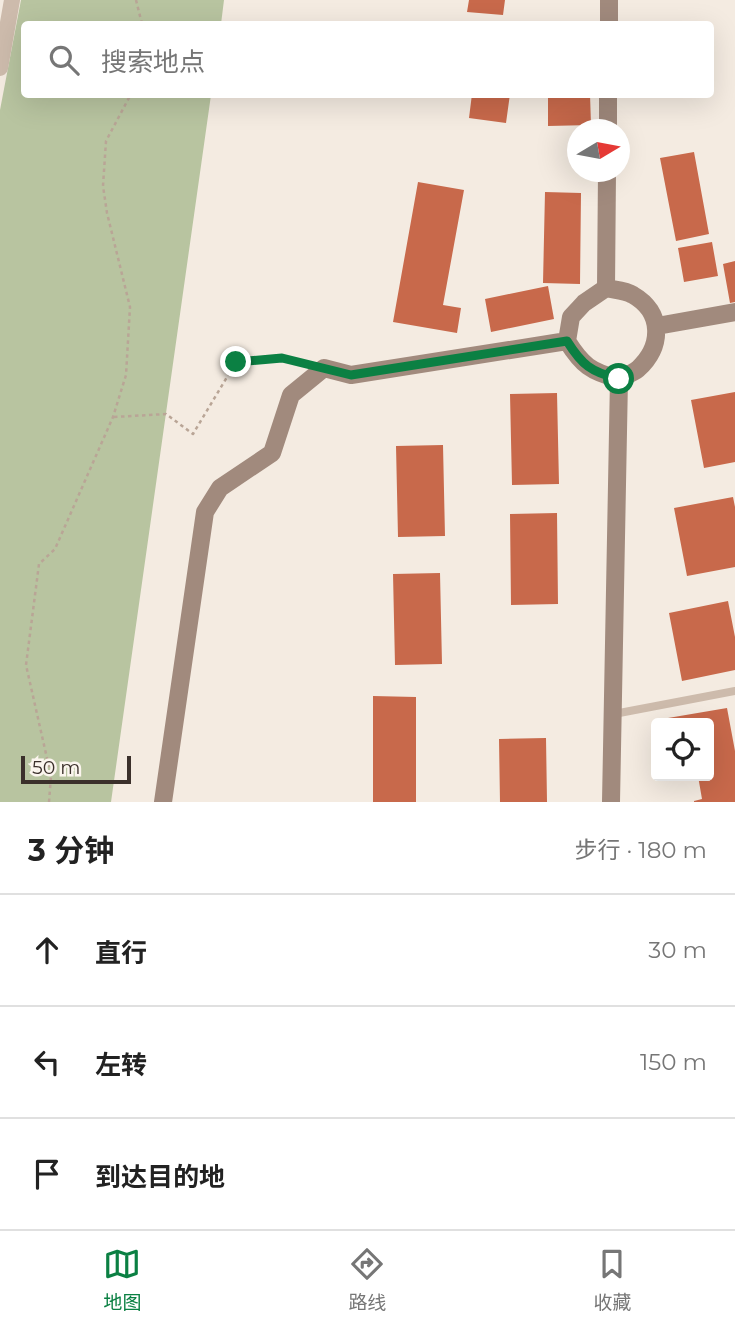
<!DOCTYPE html>
<html lang="zh">
<meta charset="utf-8">
<style>
:root{--surface:#fff;--page:#f6f6f6;--text:#222;--muted:#767676;--line:#e0e0e0;--accent:#0b8043}
body{margin:0;font-family:Montserrat,"Noto Sans SC",sans-serif;background:var(--page);color:var(--text)}
.controls{position:absolute;right:21px;bottom:21px;display:grid;overflow:hidden;border-radius:7px;box-shadow:0 7px 28px #0002}
.controls button{width:63px;height:63px;display:grid;place-items:center;padding:0;border:0;border-bottom:2px solid var(--line);background:var(--surface);color:var(--text);font:35px sans-serif}
.compass{position:absolute;left:567px;top:119px;width:63px;height:63px;border-radius:50%;background:var(--surface);box-shadow:0 7px 28px #0002;rotate:80deg}
.scale{position:absolute;left:21px;bottom:18px;width:110px;box-sizing:border-box;padding-left:7px;border:4px solid #3b302b;border-top:0;font-size:19px;line-height:24px;white-space:nowrap;color:#3b302b;-webkit-text-stroke:5px #fbf5ee;paint-order:stroke}
.stop{position:absolute;width:21px;height:21px;margin:-16px;border:5px solid #0b8043;border-radius:50%;background:#fff}
.stop.end{background:#0b8043;border-color:#fff;box-shadow:0 2px 7px #0008}
.list{margin:0;padding:0;list-style:none}
h2{display:flex;justify-content:space-between;align-items:center;height:91px;margin:0;padding:0 28px;font-size:30px}
h2 small{font-size:23px;font-weight:400;color:var(--muted)}
.list li{display:grid;grid-template-columns:46px 1fr auto;gap:21px;align-items:center;box-sizing:border-box;height:112px;padding:0 28px;border-top:2px solid var(--line)}
.list b{display:block;font-size:26px;white-space:nowrap}
.list em{font-size:23px;font-style:normal;color:var(--muted)}
.icon{flex:none;width:38px;height:38px;fill:none;stroke:currentColor;stroke-width:2;stroke-linecap:round;stroke-linejoin:round}
.map{position:relative;flex:none;width:735px;height:802px;overflow:hidden}
.search{position:absolute;background:var(--surface);box-shadow:0 7px 28px #0002;left:21px;right:21px;top:21px;height:77px;display:flex;align-items:center;gap:18px;box-sizing:border-box;padding:0 24px;border-radius:7px;color:var(--muted);font-size:26px}
.sheet{height:427px;background:var(--surface)}
nav{display:flex;justify-content:space-around;align-items:center;box-sizing:border-box;height:98px;border-top:2px solid var(--line);background:var(--surface);font-size:19px;color:var(--muted)}
nav a{display:grid;justify-items:center;gap:4px}
nav .on{color:var(--accent)}
.map>svg:first-child{display:block}
</style>
<div class="map">
<svg width="735" height="802" viewBox="0 0 735 802">
<rect width="100%" height="100%" fill="#f4ebe1"/>
<path fill="#b8c4a0" d="M21,0H224L221,24H24V94L211,95L111,802H0V110Z"/>
<path fill="#c8694b" d="M469,0H505L503,15L467,12Z
M472,94H510L506,123L469,118Z
M548,94H590L591,125L548,126Z
M694,152L709,234L676,241L660,158Z
M418,182L464,190L443,305L461,308L457,333L393,322Z
M545,192L581,193L580,284L543,283Z
M712,242L718,276L684,282L678,248Z
M735,261V302L730,303L723,264Z
M548,286L554,319L491,332L485,299Z
M735,392V462L704,468L691,400Z
M557,393L559,484L512,485L510,394Z
M443,445L445,536L398,537L396,446Z
M733,497L735,507V567L687,576L674,508Z
M557,513L558,604L511,605L510,514Z
M440,573L442,664L395,665L393,574Z
M728,601L735,637V670L682,681L669,613Z
M373,696L416,697V802H373Z
M727,708L735,751V802H694V801L702,799L698,776H709V723H669L668,718Z
M546,738L547,802H500L499,739Z"/>
<g fill="none" stroke-linecap="round" stroke-linejoin="round">
<path stroke="#b9a596" stroke-width="2.5" stroke-dasharray="3.5 3.5" stroke-linecap="butt" d="M136,0L142,24
M114,417L166,414L193,434L236,362L282,358L304,363
M49,802L51,776L26,665L39,564L55,549L113,417L126,375L130,307L107,213L103,186L106,141L131,94"/>
<path stroke="#cdbbac" stroke-width="8" d="M614,714L735,691"/>
<path stroke="#cdbbac" stroke-width="16" d="M0,68L12,0"/>
<path stroke="#a18a7d" stroke-width="18" d="M609,24V0
M608,130V94
M606,288C614,290 625,290 633,295C663,312 663,346 638,369C633,373 625,376 619,379C591,372 582,365 567,341L571,317L584,303Z
M606,288L607,172
M657,326L735,312
M163,802L205,512L220,488L272,453L291,395L324,368L351,375L567,341
M611,802L619,379"/>
</g>
<g fill="none" stroke-linecap="round" stroke-linejoin="round">
<path stroke="#0b8043" stroke-width="9" d="M236,362L282,358L351,375L567,341C582,365 591,372 619,379"/>
</g>
</svg>
<div class="controls">
<button><svg class="icon" aria-label="locate" viewBox="0 0 24 24"><circle cx="12" cy="12" r="6"/><path d="M12 2v4M12 18v4M2 12h4M18 12h4"/></svg></button>
</div>
<svg class="compass" viewBox="-18 -18 36 36"><path d="M0-13l5 13h-10z" fill="#e53935"/><path d="M0 13l5-13h-10z" fill="#767676"/></svg>
<div class="scale">50 m</div>
<div class="stop" style="left:619px;top:379px"></div>
<div class="stop end" style="left:236px;top:362px"></div>
<div class="search"><svg class="icon" aria-label="search" viewBox="0 0 24 24"><circle cx="10" cy="10" r="6"/><path d="M15 15l6 6"/></svg>搜索地点</div>
</div>
<section class="sheet">
<h2>3 分钟<small>步行 · 180 m</small></h2>
<ul class="list">
<li><svg class="icon" aria-label="ahead" viewBox="0 0 24 24"><path d="M12 20V5M6 11l6-6 6 6"/></svg><div><b>直行</b></div><em>30 m</em></li>
<li><svg class="icon" aria-label="left" viewBox="0 0 24 24"><path d="M17 20v-9H6M10 6l-5 5 5 5"/></svg><div><b>左转</b></div><em>150 m</em></li>
<li><svg class="icon" aria-label="arrive" viewBox="0 0 24 24"><path d="M6 21V4h12l-3 4 3 4H6"/></svg><div><b>到达目的地</b></div></li>
</ul>
</section>
<nav>
<a class="on"><svg class="icon" aria-label="map" viewBox="0 0 24 24"><path d="M3 6l6-2 6 2 6-2v14l-6 2-6-2-6 2zM9 4v14M15 6v14"/></svg>地图</a>
<a><svg class="icon" aria-label="directions" viewBox="0 0 24 24"><path d="M12 3l9 9-9 9-9-9zM9 14v-3h6M13 9l2 2-2 2"/></svg>路线</a>
<a><svg class="icon" aria-label="saved" viewBox="0 0 24 24"><path d="M7 4h10v16l-5-4-5 4z"/></svg>收藏</a>
</nav>
